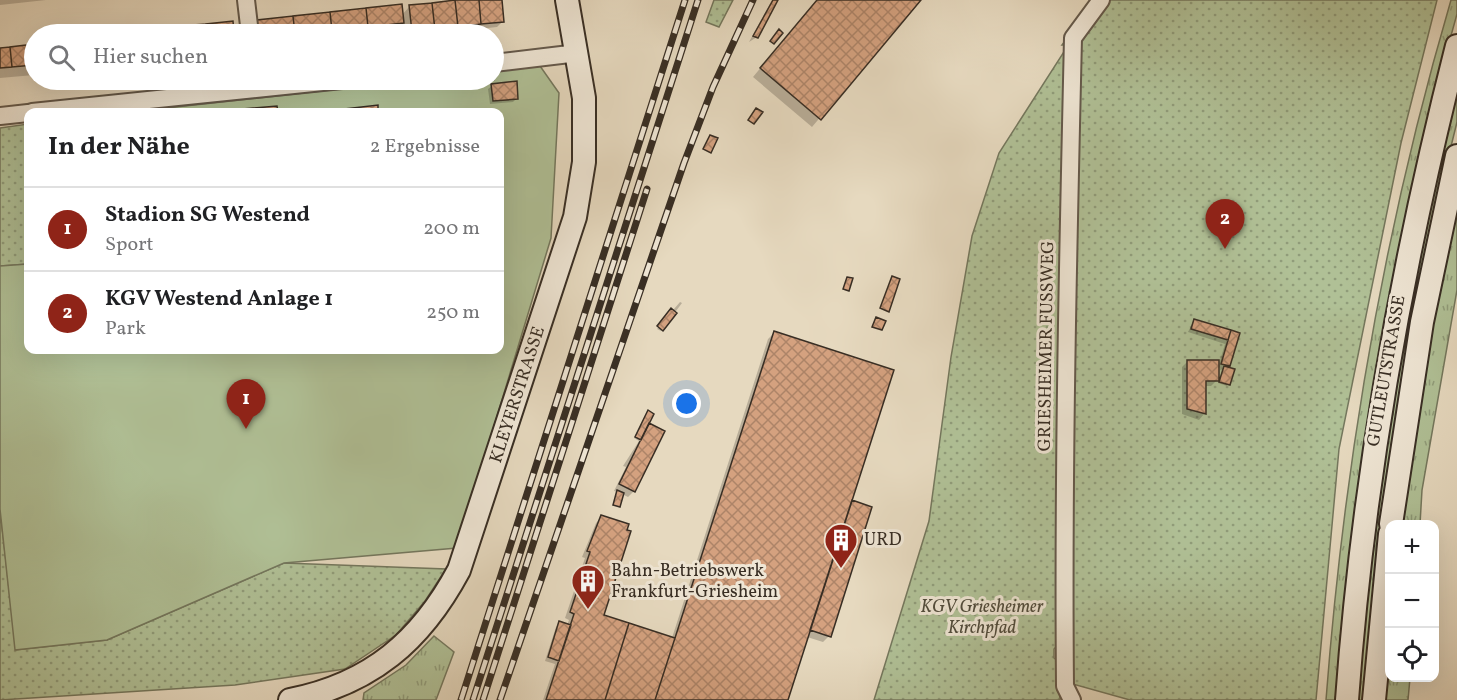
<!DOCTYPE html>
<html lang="de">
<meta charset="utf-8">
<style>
:root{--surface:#fff;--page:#f6f6f6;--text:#202124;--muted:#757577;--line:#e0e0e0;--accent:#8f2418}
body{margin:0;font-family:Vollkorn,serif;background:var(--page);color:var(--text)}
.controls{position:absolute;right:18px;bottom:18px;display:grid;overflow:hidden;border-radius:12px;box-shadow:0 6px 24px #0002}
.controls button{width:54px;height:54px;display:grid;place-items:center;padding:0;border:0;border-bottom:2px solid var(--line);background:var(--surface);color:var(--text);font:30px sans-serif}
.you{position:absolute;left:687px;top:404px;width:21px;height:21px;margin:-15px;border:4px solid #fff;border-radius:50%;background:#1a73e8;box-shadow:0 0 0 9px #1a73e833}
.badge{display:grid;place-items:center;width:39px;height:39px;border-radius:50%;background:var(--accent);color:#fff;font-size:20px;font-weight:700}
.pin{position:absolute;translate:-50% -50px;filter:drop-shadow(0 2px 3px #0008)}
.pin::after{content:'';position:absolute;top:32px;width:21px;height:18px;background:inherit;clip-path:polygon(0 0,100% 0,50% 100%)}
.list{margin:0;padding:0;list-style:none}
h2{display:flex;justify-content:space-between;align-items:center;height:78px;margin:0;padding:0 24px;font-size:26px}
h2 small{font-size:20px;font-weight:400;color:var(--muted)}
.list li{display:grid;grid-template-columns:39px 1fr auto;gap:18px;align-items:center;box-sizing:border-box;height:84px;padding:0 24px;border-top:2px solid var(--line)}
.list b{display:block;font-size:22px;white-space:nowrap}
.list p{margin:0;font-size:20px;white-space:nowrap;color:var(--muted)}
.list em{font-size:20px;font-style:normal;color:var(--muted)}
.icon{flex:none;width:33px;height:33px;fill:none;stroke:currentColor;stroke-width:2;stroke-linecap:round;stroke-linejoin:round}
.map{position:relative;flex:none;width:1457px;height:700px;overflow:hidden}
.search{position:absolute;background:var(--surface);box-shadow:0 6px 24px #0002;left:24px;top:24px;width:480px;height:66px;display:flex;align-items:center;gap:15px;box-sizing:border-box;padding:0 21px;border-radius:33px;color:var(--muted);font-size:22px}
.panel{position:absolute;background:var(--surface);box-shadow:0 6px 24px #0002;left:24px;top:108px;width:480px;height:246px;border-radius:12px}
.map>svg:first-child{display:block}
</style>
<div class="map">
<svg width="1457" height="700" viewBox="0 0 1457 700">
<defs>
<pattern id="grass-tufts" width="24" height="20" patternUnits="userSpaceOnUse" patternTransform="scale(1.5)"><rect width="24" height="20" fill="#b0c096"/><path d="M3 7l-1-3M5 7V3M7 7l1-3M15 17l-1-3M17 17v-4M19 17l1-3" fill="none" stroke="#909c7a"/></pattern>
<pattern id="garden-dots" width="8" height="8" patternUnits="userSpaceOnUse" patternTransform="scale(1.5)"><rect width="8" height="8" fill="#b0c096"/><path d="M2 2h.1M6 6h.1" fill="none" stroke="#909c7a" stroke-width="1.8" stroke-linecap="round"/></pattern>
<pattern id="building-cross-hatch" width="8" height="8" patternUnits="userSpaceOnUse" patternTransform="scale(1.5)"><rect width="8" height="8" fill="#d4a17f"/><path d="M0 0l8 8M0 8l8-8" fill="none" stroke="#ad8468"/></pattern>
</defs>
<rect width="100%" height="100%" fill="#e6d9bf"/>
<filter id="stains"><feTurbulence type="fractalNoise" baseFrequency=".00333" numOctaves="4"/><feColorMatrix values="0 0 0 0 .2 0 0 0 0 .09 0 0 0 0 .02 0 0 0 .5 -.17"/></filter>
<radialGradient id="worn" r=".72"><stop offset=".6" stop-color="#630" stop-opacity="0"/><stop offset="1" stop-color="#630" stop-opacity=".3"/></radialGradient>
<path fill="url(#grass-tufts)" stroke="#74775d" stroke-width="1.5" d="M1451,0H1457V14L1434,97L1338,700H1326C1344,463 1384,228 1451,0Z
M1457,79V122L1439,195L1366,700H1355L1385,428Z
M1457,184V290L1422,490L1420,524H1398Z
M1389,603L1390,678H1410L1408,700H1383Z
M434,636L454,652L436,700H363L364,693L406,665Z"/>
<path fill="url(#garden-dots)" stroke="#74775d" stroke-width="1.5" d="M714,0H733L719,27L706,22Z
M1096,0H1437L1401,143L1339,449L1316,700H1130L1069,683L1078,45H1062Z
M1067,47L1060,643L1054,649V658L1060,663V700H874L929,521L951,357L972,236L999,153Z
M28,124V264L0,266V128Z
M0,509L16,650L107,640L284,563L446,569L425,601L396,635L345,669L235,685L0,700Z"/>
<path fill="#b0c096" stroke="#74775d" stroke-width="1.5" d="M540,66L559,93L551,238L457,548L284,563L107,640L15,650L0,509V266L28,264V350H500V112H130L422,80H494V71Z"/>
<path fill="#0003" d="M0,0H46L0,5Z
M472,0H500L503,21L497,27L431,34H406L404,21L396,29L344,34H252V27L258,21L402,15L409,7Z
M772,0H777L757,37L749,42Z
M817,0H919L812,127L753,77Z
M232,22L233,34H119Z
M34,46V75L0,78V49Z
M492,86L517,98L513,102L490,104L488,89Z
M376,107L377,112H336Z
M276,108V112H225Z
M680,302L682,303L661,331L657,329Z
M1194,320L1239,334L1226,368L1227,386L1218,383L1223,369L1218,367L1225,344L1188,332Z
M774,333L850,501L829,636L823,642L807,637L786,700H543L555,664L545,661L556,627L560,623L567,625L569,620L565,618L585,558L582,557L596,523L602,517V616L672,638L768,339Z
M1188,361L1217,380L1211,386H1205L1204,414L1199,420L1182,414V367Z
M646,414L647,424L634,491L628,497L622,494L618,506H612L618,492L614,491L626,467L623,466L639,441L634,438Z"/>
<path fill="url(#building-cross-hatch)" stroke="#382e24" stroke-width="1.5" d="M455,0H479L481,24L458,27Z
M455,0L458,27L435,30L432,3Z
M479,0H502L504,22L481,24Z
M773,0H778L758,38L753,36Z
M817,0H921L821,120L760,68Z
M432,3L435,30L412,32L409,5Z
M402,4L404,23L368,27L366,8Z
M366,8L368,27L332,31L330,12Z
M330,12L332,31L295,34L293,16Z
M293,16L295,34H258L257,20Z
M233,21L234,34H207L206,24Z
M206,24L207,34H180L179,26Z
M179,26L180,34H153L152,29Z
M152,29L153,34H126V32Z
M779,29L783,33L774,44L770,41Z
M34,44V65L12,67L10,47Z
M10,47L12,67L0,68V48Z
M517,81L518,99L493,101L491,84Z
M378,105V112H336V110Z
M277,106L278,112H209Z
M756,108L763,112L754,124L748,120Z
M710,135L718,138L711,153L703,149Z
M892,276L900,279L889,312L880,308Z
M847,277L853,278L849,291L843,289Z
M671,308L677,313L663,331L657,326Z
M876,317L886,321L882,330L872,327Z
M1194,319L1231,330L1228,340L1191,329Z
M1231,330L1240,333L1230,366L1221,364Z
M774,331L894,370L788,700H655Z
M1187,360H1219V381H1206V414L1187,409Z
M1224,366L1235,369L1230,385L1219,382Z
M648,410L654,414L641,440L635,437Z
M649,423L665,431L635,492L619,484Z
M617,490L624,493L620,507L613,505Z
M852,500L872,507L831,637L810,630Z
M601,515L629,524L627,530L631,531L604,615L629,623L605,700H546L574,614L570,612L590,552L587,551Z
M559,621L571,625L559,661L548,657Z
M629,623L675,638L655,700H605Z"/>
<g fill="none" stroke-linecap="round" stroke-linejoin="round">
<defs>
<path id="street" d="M246,0L250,34
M494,63L578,53
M32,112L342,80
M0,116L28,113
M1072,700L1065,686C1063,470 1068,254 1073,38L1101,0"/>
<path id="secondary" d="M1391,524L1422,322L1457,156
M290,700C371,684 421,641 459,570L575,217L584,162V98L567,0
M1347,700C1363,478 1402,262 1457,46
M1374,700L1390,534"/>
</defs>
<use href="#street" stroke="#64594b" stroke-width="20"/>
<use href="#secondary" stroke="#382e24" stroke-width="26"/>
<use href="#street" stroke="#efe6d5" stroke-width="16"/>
<use href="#secondary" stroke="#efe6d5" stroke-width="22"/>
<defs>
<path id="rail" d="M461,700L685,0
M473,700L698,0
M483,700L647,189
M500,700L684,163L713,87L753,0"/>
</defs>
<use href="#rail" stroke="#382e24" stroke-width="7"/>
<use href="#rail" stroke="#efe6d5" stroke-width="4.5" stroke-dasharray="14" stroke-linecap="butt"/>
</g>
<defs>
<symbol id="building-pin" viewBox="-11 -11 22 30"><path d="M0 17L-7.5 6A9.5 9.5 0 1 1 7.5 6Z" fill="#8f2418" stroke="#efe6d5"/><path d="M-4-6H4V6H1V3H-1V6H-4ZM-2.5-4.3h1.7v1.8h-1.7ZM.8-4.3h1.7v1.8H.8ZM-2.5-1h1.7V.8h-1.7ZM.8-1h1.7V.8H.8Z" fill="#fff"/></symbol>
</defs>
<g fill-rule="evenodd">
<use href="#building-pin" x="822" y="521" width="38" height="52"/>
<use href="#building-pin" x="569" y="562" width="38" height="52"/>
</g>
<g text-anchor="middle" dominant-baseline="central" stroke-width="6" stroke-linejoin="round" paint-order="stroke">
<g font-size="18" fill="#382e24" stroke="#efe6d5">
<text transform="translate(1047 346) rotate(-89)">GRIESHEIMER FUSSWEG</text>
<text transform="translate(1387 371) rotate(-80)">GUTLEUTSTRASSE</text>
<text transform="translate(518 395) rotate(-72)">KLEYERSTRASSE</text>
</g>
<g font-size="18" fill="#382e24" stroke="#efe6d5" text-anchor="start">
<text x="864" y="540">URD</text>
<text x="611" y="571">Bahn-Betriebswerk<tspan x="611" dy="21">Frankfurt-Griesheim</tspan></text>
</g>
<g font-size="18" font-style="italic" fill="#504b3b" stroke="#efe6d5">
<text x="982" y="607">KGV Griesheimer<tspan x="982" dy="21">Kirchpfad</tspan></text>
</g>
</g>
<rect width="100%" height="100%" filter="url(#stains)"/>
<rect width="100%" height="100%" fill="url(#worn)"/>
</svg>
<div class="controls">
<button>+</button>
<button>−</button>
<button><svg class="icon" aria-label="locate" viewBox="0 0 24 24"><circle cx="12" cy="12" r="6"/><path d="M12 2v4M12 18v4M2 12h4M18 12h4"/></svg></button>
</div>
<div class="you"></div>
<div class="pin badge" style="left:246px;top:429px">1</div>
<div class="pin badge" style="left:1225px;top:249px">2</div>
<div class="search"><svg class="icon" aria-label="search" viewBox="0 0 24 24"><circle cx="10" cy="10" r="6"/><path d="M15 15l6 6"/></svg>Hier suchen</div>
<section class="panel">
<h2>In der Nähe<small>2 Ergebnisse</small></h2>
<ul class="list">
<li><span class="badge">1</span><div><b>Stadion SG Westend</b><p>Sport</p></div><em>200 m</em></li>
<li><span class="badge">2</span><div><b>KGV Westend Anlage 1</b><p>Park</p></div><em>250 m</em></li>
</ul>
</section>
</div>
